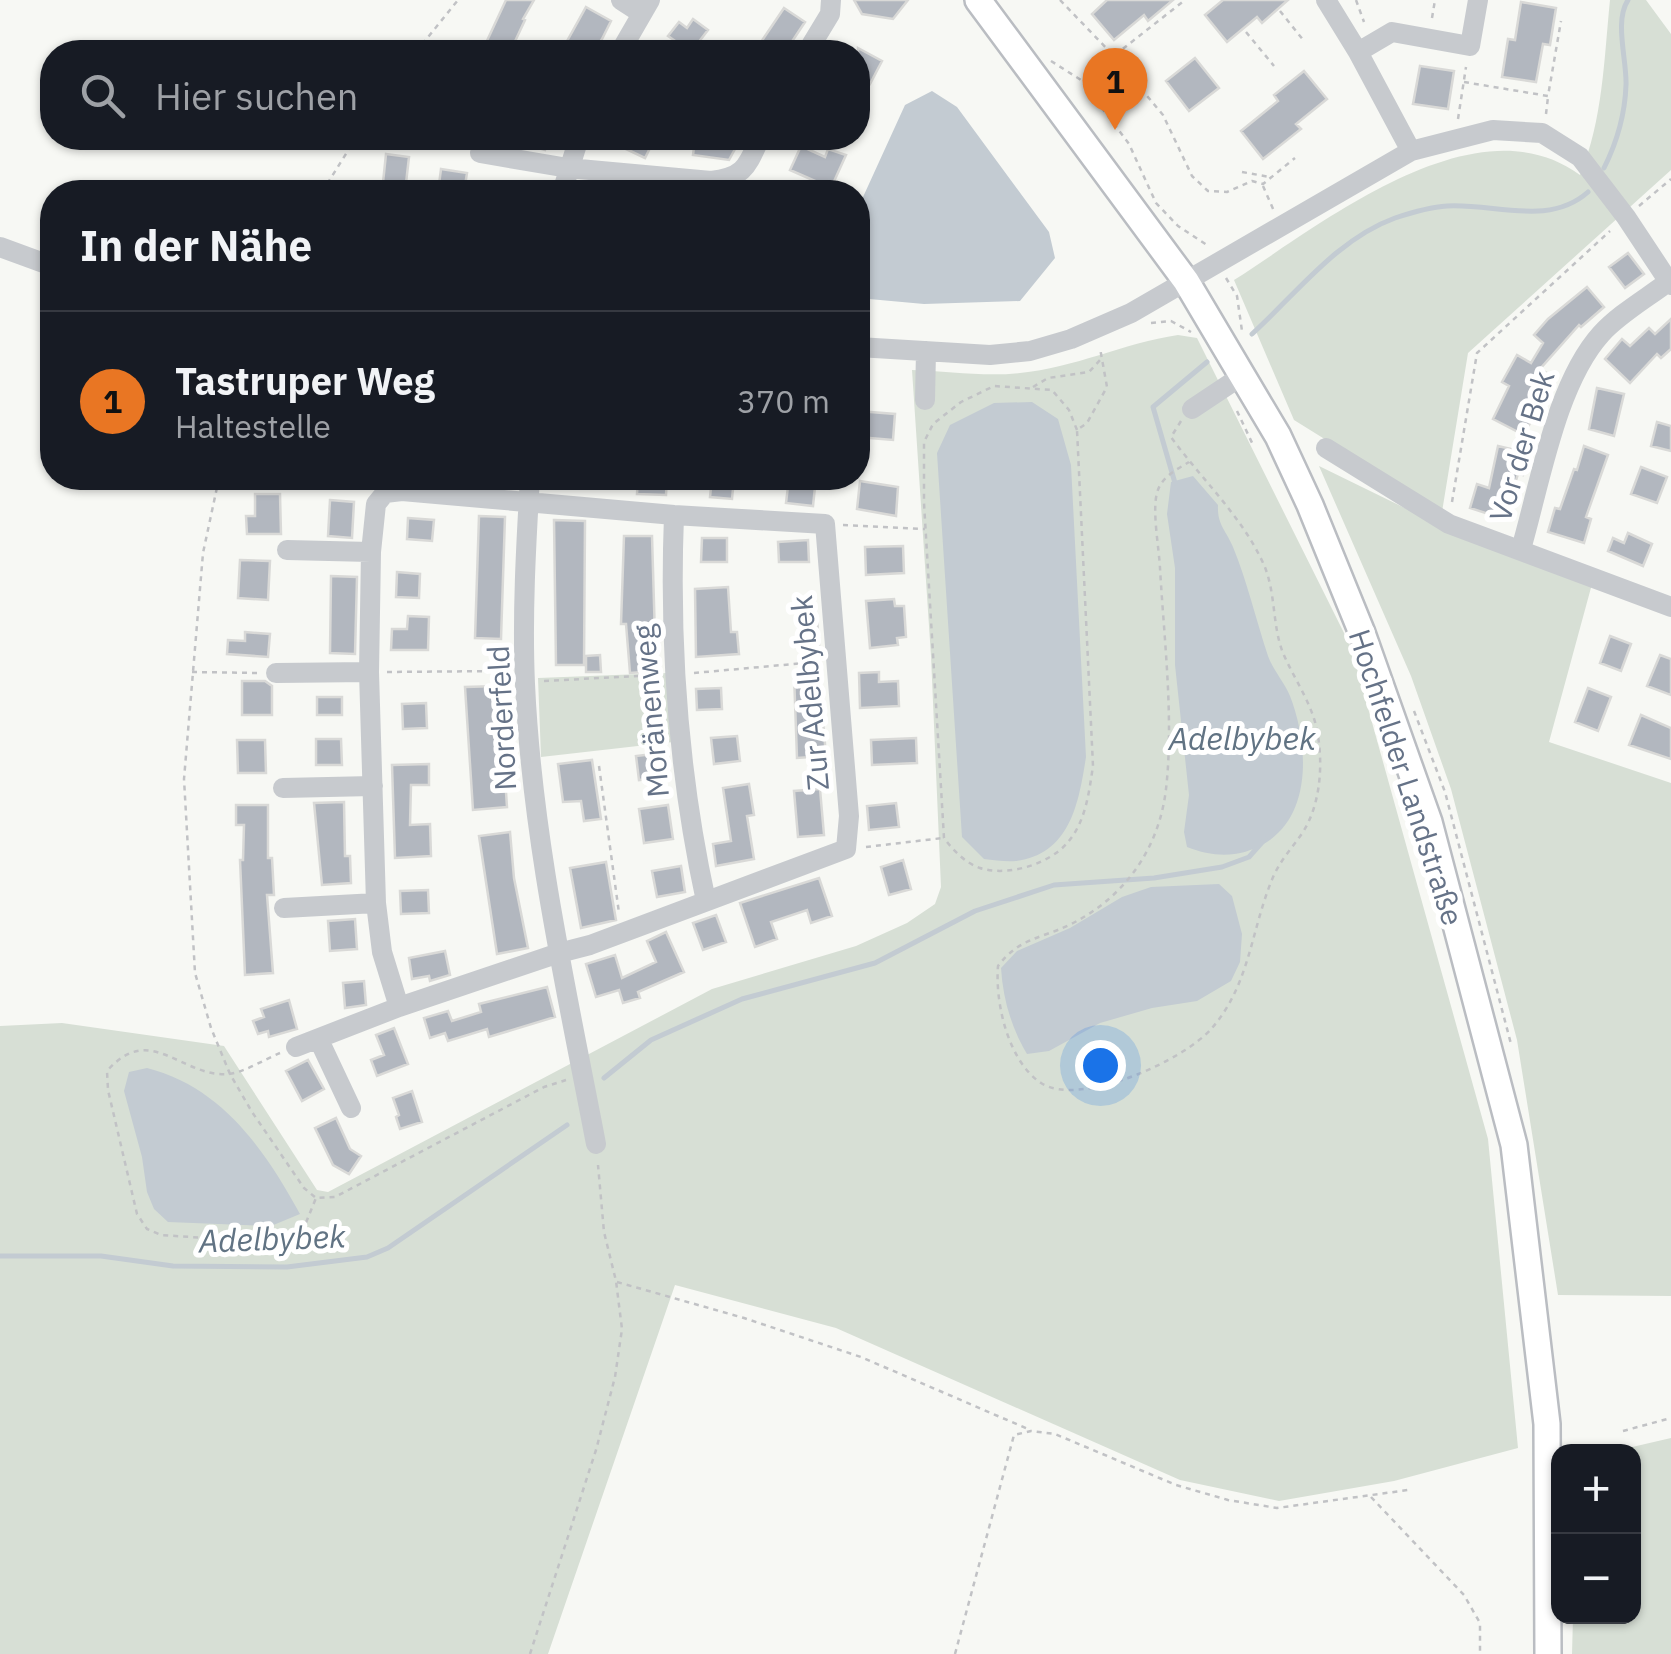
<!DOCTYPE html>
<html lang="de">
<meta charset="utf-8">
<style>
:root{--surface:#171b24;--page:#242831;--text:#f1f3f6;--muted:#9ea1a6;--line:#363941;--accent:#e97623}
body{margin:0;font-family:"IBM Plex Sans",sans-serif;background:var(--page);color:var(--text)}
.controls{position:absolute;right:30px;bottom:30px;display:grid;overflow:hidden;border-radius:20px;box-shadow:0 2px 8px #0004}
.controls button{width:90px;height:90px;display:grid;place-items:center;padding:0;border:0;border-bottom:2px solid var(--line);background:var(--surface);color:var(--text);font:50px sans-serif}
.you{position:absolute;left:1100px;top:1065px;width:35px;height:35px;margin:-25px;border:8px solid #fff;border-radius:50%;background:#1a73e8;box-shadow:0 0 0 15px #1a73e833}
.badge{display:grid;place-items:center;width:65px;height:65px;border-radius:50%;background:var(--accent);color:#111;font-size:32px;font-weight:700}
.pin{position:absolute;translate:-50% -82px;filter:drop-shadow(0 2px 5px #0008)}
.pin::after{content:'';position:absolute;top:52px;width:35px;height:30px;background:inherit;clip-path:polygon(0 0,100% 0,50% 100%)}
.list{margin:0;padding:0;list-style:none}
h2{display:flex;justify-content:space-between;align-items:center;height:130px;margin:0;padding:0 40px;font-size:42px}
h2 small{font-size:32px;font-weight:400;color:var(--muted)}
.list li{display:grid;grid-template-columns:65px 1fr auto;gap:30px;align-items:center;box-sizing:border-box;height:180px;padding:0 40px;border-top:2px solid var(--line)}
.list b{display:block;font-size:38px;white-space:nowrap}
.list p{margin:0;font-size:32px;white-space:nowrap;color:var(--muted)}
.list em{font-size:32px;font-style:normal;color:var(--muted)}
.icon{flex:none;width:55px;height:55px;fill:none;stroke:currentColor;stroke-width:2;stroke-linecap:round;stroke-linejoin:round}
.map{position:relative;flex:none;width:1671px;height:1654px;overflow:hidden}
.search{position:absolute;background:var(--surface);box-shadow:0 2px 8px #0004;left:40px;top:40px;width:830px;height:110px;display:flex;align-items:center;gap:25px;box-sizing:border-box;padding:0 35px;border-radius:40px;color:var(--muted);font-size:38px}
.panel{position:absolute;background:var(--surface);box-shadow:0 2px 8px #0004;left:40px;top:180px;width:830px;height:310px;border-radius:40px}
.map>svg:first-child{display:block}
</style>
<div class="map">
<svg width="1671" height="1654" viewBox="0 0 1671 1654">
<rect width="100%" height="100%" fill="#f7f8f4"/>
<path fill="#d7dfd5" d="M1610,0H1646L1671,34V170L1468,353L1442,512L1294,420L1234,280C1321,225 1476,98 1580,175C1603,120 1604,59 1610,0Z
M1178,335L1197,338L1351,647L1488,1139L1518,1448L1394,1481L1279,1501L1180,1480L836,1328L675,1285L548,1654H0V1026L62,1023L224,1046L317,1190L328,1192L712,989L856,946L907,923L935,904L941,887L931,656L912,370C947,371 985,377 1020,373C1074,368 1124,343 1178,335Z
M1319,466L1456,533L1592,584L1549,742L1671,783V1296L1558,1295L1517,1040L1451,789L1411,676Z
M667,673L673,742L541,757L538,678Z
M1671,1438V1654H1572L1573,1617L1634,1616V1452L1615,1451Z"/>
<path fill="#c3cbd2" d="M932,91L957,107L1049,232L1055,258L1020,301L924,304L858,298V208L905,105Z
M1032,402L1058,419L1071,465L1086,757C1079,801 1071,854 1016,861C1006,862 994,860 984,859L962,837L937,453L950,425L994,403Z
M1193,476L1218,505C1217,525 1226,530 1233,547C1247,581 1256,620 1268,656C1273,670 1284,682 1290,696C1308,742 1313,812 1267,842C1241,858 1215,858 1187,847L1184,832L1189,795L1175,665V568L1167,514L1171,482Z
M1219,884L1232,896L1242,934L1240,962L1231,981L1197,1001L1152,1008L1100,1023L1049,1051L1027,1054C1011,1027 1003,999 1001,968L1017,951L1070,928L1122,897L1151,887Z
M147,1068C222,1087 265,1150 300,1214L271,1226L168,1222L154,1209L147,1192L142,1157L124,1091L129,1072Z"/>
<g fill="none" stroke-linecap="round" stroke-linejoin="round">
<path stroke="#c3cbd2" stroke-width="5" d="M1604,168C1617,142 1625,114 1626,85C1627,60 1614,21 1628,0
M1252,334C1296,294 1337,239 1395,218C1410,213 1431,207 1447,206C1494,203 1549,227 1588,192
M1175,483L1153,407L1207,362
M604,1078L651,1040L742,999L875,963L975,911L1054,885L1154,878L1222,867L1249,857L1265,839
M0,1256H101L173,1266L287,1267L367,1257L388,1248L567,1125"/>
</g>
<path fill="#b2b7bf" stroke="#d9d9d7" stroke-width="2.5" d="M506,0H534L523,19L525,20L510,52H502L485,45Z
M854,0H908L893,19L862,14Z
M1107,0H1173L1148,21L1144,15L1114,40L1092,14Z
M1223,0H1288L1262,23L1257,17L1227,42L1205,15Z
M1521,2L1556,8L1550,45L1543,44L1536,82L1502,77L1508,39L1515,40Z
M586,7L611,21L602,39L593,52H561Z
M784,8L805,22L785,52H761L766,45L761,42Z
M693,19L708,30L691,52L668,36L679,22L687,28Z
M858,48L882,61L870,84L858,77Z
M1195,58L1219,88L1189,111L1166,81Z
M1420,66L1454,71L1448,109L1413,104Z
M1304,71L1327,99L1296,124L1301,129L1263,159L1241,131L1278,101L1274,95Z
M506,138H550L545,150Z
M603,138H655L645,158Z
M716,138H741L729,160L693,155L695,139L715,142Z
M801,146L825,157L828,149L846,155L831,188L790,170Z
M386,154L409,157L405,192H382Z
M441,169L467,173L464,192H438Z
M1628,253L1644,274L1625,288L1609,267Z
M1587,287L1604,307L1581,327L1579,325L1540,369L1552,376L1530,413L1534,415L1524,435L1493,419L1509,386L1502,382L1517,355L1531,363L1543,343L1534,335L1548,319Z
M1671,319V349L1661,358L1657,354L1630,383L1605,359L1622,339L1630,346L1649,328L1655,334Z
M1597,388L1624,394L1614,436L1589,429Z
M858,411L895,414L893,440L858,437Z
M1657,422L1671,426V451L1651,446Z
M1498,446L1528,453L1523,475L1518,474L1504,519L1470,508L1477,484L1489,488Z
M1584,446L1608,455L1586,517L1591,519L1584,543L1548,532L1555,508L1560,509L1574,469L1577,470Z
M1641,467L1667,477L1657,503L1631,494Z
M638,478H667L666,495L637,494Z
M712,478H734L732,499L710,497Z
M789,478H816L813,506L786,503Z
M860,481L898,487L896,516L857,509Z
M255,494H280L281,534H247L246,516H255Z
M330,500L354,502L352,538L328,536Z
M479,516L505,517L501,639L475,638Z
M408,518L434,520L432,541L407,539Z
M554,520L585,521L584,665H556Z
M1628,533L1652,544L1643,566L1608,551L1613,538L1624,543Z
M624,536H652L656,671L630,673L626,624H621Z
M702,538H727V562H701Z
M808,540L809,562H779L778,542Z
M903,546L904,573L866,575L865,547Z
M240,560L270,561L268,600L238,598Z
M397,572L420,574L419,598L396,597Z
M331,576L357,577L355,654L330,653Z
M728,587L731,632H737L739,654L696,657L695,589Z
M894,599L895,606H904L906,637L897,638L898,645L870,648L866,601Z
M408,616L429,617L428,650H391L392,629H407Z
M817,619L819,645L800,646L798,620Z
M245,632L270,634L268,657L227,654L228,640L245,641Z
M1610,636L1631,644L1621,671L1600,663Z
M600,655L601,672H586V656Z
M1660,655L1671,659V695L1647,686Z
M879,672V682L898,681L899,706L860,708L859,673Z
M819,673L826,756L797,758L794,674Z
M242,681H265L272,686V715H242Z
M499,686L507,807L473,810L465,687Z
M721,688L722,709L697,710L696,689Z
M1588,688L1611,697L1598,731L1575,722Z
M317,697H342V715H317Z
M426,703L427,728L403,729L402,704Z
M1641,715L1671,728V759L1629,745Z
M737,736L740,761L714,764L711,738Z
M916,738L917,763L872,765L871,740Z
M316,739H341L342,765H316Z
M237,740H265L266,773H238Z
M662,753L665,777L639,780L636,756Z
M592,760L601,819L584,821L581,801L563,802L558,764Z
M429,764V785H411L410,825L430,824L431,856L395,858L392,765Z
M749,784L754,815L747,816L754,859L716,866L713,844L731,841L723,788Z
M820,789L824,835L798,837L794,791Z
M344,802L345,856H350L351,883L322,885L314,803Z
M896,803L899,827L869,830L867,806Z
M236,805H268V858H272L274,895H267L273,973L245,975L240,860H243L244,825H236Z
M668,805L673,839L644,843L639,809Z
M510,832L514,878L528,948L497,954L479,836Z
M903,860L911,889L889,895L881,867Z
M606,862L616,920L581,928L570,868Z
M681,866L685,892L657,897L652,871Z
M819,878L832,916L811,923L807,910L771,922L777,939L755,947L740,903Z
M428,890L429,913L401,914L400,891Z
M716,915L726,942L703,950L693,923Z
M355,919L357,949L330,951L328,921Z
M666,932L684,972L638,992L640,998L623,1003L619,990L596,997L586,964L615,955L622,978L656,962L647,941Z
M445,951L450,975L430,981L429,976L412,979L409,958Z
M364,981L366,1005L345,1008L343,983Z
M547,987L555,1017L489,1037L487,1029L448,1041L445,1033L430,1038L424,1018L448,1011L452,1021L481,1012L479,1004Z
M289,1000L297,1029L269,1037L268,1031L258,1034L253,1021L264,1017L261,1009Z
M394,1028L408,1064L377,1076L371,1060L384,1055L376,1035Z
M308,1060L324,1089L302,1101L286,1071Z
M412,1091L422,1122L400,1129L396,1117L399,1115L393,1098Z
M336,1118L350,1149L361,1156L349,1174L333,1165L315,1128Z"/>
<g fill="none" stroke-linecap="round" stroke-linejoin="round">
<defs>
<path id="major" d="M978,0L1186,281L1278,436L1310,505L1362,633L1429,822L1514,1145L1547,1424L1548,1654"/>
</defs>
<use href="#major" stroke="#babdc2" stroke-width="30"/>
<path stroke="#c1c2c5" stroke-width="2.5" stroke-dasharray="5 5" stroke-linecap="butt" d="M1060,0L1112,54L1163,115L1192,176L1208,191L1227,192L1252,181L1263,184L1295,158
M1356,0L1364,22
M1280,11L1304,41
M1432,18L1435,0
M1246,32L1274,66
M416,52L458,0
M1115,55L1185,0
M1051,61L1081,80L1129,144L1156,203L1178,226L1207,245
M1464,82L1548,96L1561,21
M1546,114L1548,97
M1458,119L1466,67
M1242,172L1270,177
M1263,186L1274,211
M322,192L356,138
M1639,206L1671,179
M1226,278L1237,296L1242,331
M1151,323L1171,321L1191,332
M1033,387L1048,378L1089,372L1101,359
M1237,411L1254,447
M1181,421L1171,437C1202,480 1242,516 1264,565C1276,593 1272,625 1283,653C1295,681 1314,706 1318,736C1323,767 1320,805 1303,832C1293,847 1282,858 1274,875C1251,927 1251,983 1212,1028C1185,1060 1080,1108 1041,1083C1008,1061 995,1003 998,966C1019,938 1040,939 1069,925C1123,899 1159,850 1166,789C1174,719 1164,639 1160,568C1159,548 1152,511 1157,493C1161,477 1176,470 1189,462
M1077,430L1069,410L1052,390L994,386L961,402L933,424L924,442V503L944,838C953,850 965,863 980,868C1008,877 1050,864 1068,842C1086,821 1089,792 1093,766L1077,430L1087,423L1107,387L1100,348
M219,478L203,553L184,779L195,973L211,1028L230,1074L252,1112L304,1188L316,1198L335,1197L544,1087L566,1080
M1452,502L1477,353L1610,231
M843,525L925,529
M192,672L259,673
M387,672L504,671
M694,673L816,662
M544,681L656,675
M1414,711L1445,792L1511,1044
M599,766L619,913
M866,847L943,838
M280,1053C265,1059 245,1072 229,1074C181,1078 151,1021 107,1071L108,1090L137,1214L147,1229L161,1235L265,1242L303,1230L316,1198
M617,1282L744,1318L861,1357L1028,1429
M1623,1431L1671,1418
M1371,1497L1464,1595L1480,1623V1654
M530,1654L596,1450L615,1377L622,1329L616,1281L604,1232L598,1165
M955,1654L1014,1435L1031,1431L1055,1434L1176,1485L1228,1500L1277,1508L1408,1490"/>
<path stroke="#c7cace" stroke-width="20" d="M621,0L641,13
M1326,0L1358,52L1411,151
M620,52L650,0
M807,52L830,14L831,0
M1358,52L1392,32L1470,46L1478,0
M480,153L568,168L711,181C745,177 747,166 760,138
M562,192L579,138
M0,247L52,266
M858,347L990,355L1030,351L1071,339L1131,313L1411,151L1493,130L1542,133L1580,157L1626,217L1671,285
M925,400L926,351
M1192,409L1243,375
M1326,448L1449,524L1671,607
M530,478C526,545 522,616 525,684C532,839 567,992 596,1144
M674,515C669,645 678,773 706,901
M1521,549C1540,484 1556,384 1601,334C1619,314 1647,298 1668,282
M287,550L371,552
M276,673L369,672
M283,788L373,786
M284,908L376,903
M319,1040L351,1108
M296,1047L399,1007L559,953L590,945L846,849L849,816L825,524L674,515L402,491L385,493L376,504L371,552L369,672L376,903L382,952L399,1007"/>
<use href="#major" stroke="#fff" stroke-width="25"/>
</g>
<g text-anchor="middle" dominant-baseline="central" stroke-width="10" stroke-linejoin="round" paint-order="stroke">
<g font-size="30" fill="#657287" stroke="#fff">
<text transform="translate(1521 446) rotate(-73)">Vor der Bek</text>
<text transform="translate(809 693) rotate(-95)">Zur Adelbybek</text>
<text transform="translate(650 711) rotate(-95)">Moränenweg</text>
<text transform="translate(501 718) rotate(-93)">Norderfeld</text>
<text transform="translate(1407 777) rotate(72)">Hochfelder Landstraße</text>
</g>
<g font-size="32" font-style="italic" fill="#617383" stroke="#fff">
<text x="1242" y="738">Adelbybek</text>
<text transform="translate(272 1238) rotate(-2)">Adelbybek</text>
</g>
</g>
</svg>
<div class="controls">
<button>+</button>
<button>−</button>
</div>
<div class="you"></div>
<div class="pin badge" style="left:1115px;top:130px">1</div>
<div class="search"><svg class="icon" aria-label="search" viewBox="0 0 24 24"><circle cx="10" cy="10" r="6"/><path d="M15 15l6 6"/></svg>Hier suchen</div>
<section class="panel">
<h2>In der Nähe<small></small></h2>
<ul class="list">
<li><span class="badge">1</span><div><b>Tastruper Weg</b><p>Haltestelle</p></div><em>370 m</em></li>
</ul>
</section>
</div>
